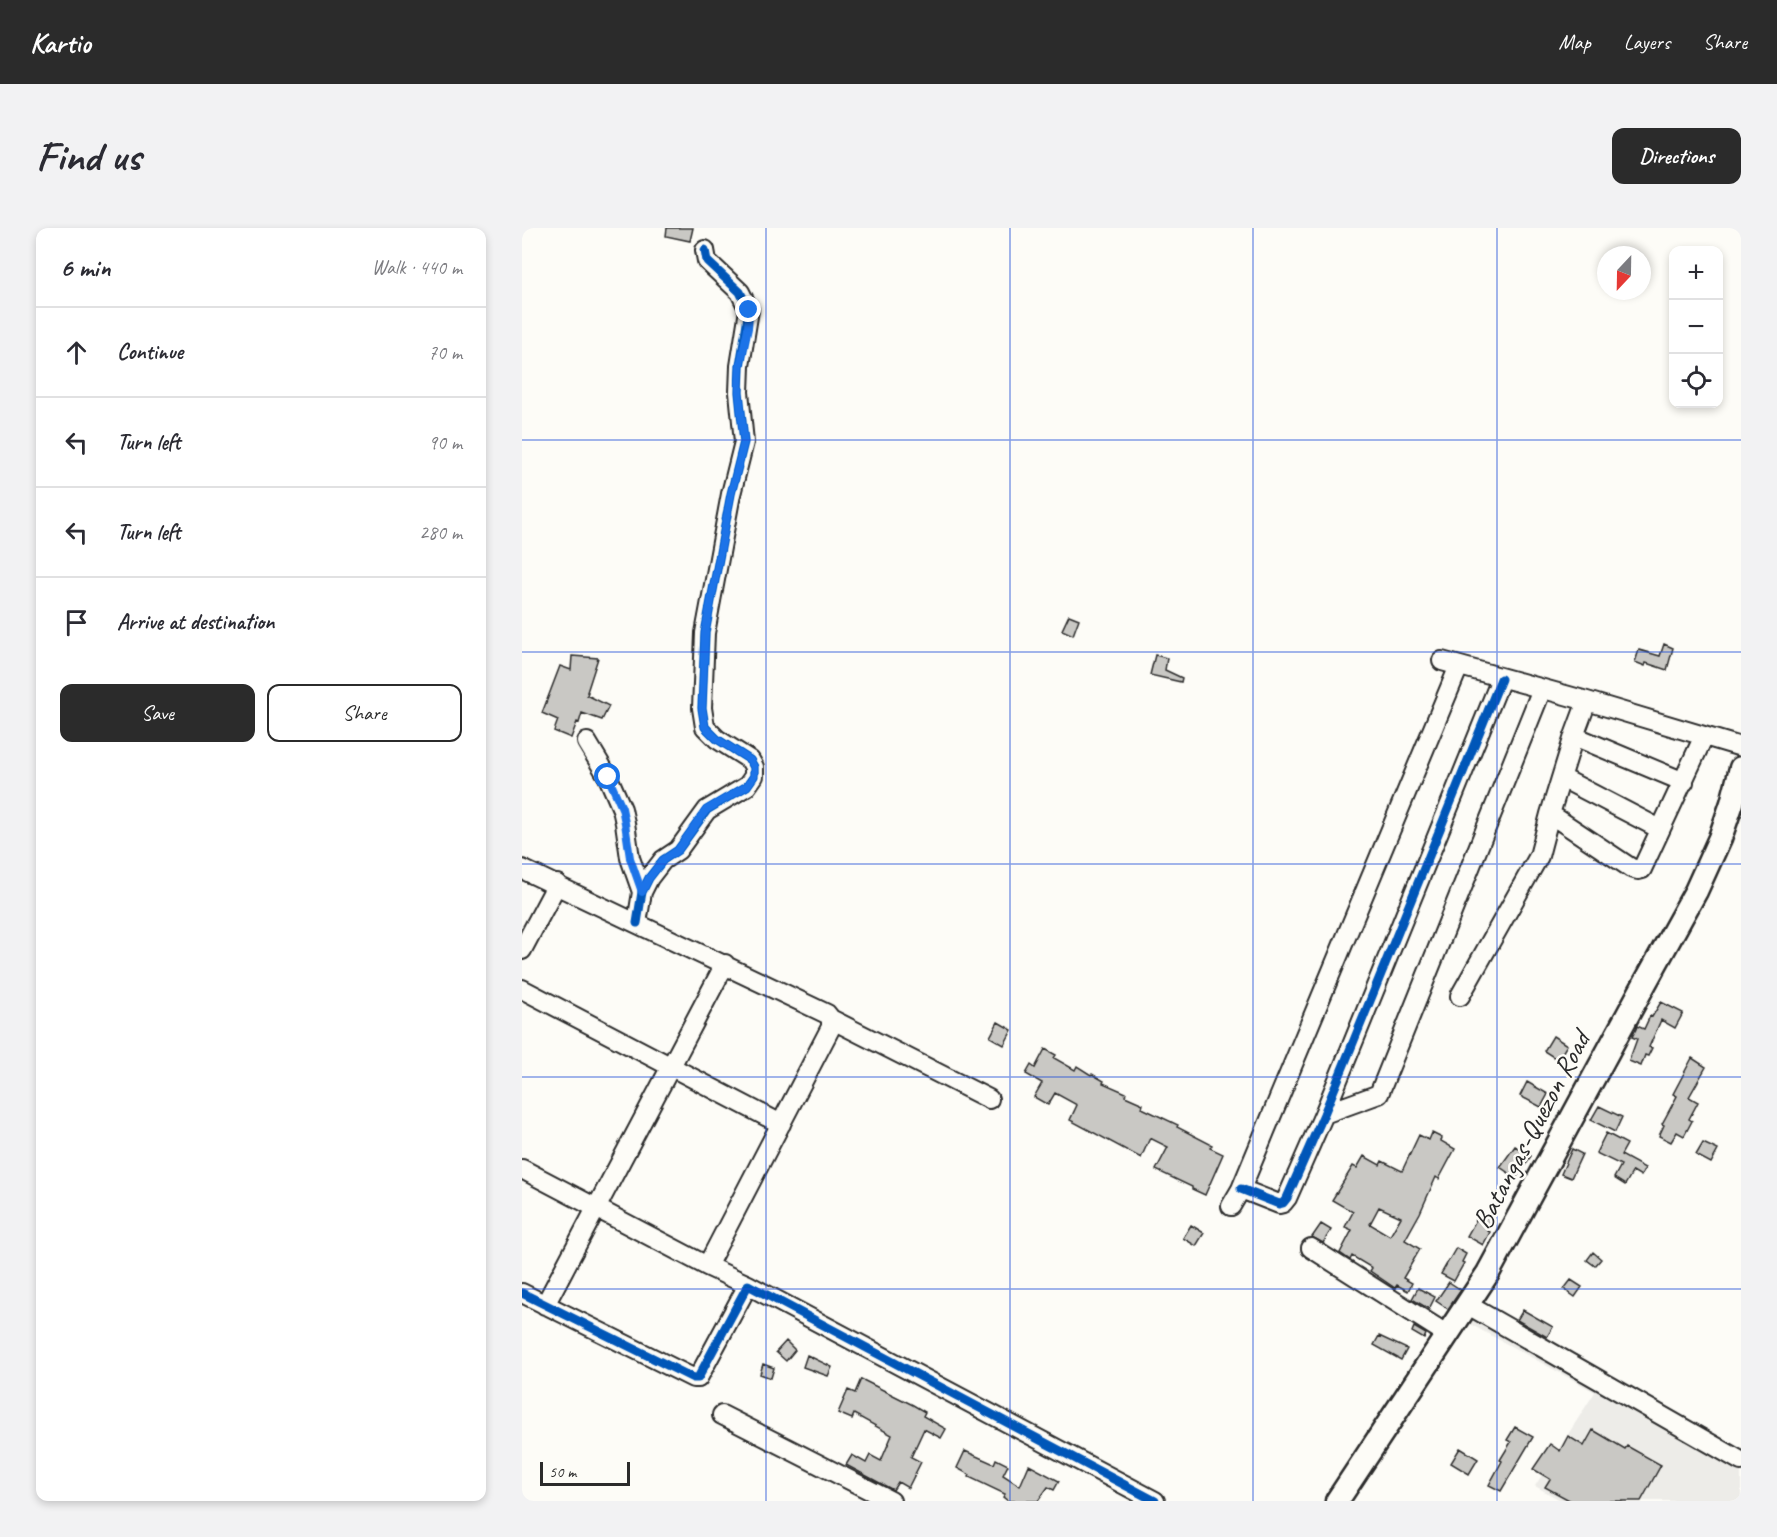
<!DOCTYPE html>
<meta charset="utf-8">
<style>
:root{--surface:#fff;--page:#f2f2f3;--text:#2b2b33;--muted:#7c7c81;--line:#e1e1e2;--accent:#2b2b2b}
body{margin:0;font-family:Caveat,sans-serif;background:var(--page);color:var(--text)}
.controls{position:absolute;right:18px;top:18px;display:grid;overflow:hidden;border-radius:12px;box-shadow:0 3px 9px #0003}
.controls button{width:54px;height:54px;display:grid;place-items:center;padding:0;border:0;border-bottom:2px solid var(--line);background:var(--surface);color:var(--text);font:30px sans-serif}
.compass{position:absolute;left:1075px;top:18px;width:54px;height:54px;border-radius:50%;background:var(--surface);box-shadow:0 3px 9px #0003;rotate:202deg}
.scale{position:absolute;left:18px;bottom:15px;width:90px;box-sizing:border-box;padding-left:6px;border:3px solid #2b2b2b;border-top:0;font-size:16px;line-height:21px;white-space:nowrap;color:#2b2b2b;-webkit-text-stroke:4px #fdfcf7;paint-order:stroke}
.stop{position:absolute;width:18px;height:18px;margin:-14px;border:4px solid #1a73e8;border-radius:50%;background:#fff}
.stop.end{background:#1a73e8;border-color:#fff;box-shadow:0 2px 6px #0008}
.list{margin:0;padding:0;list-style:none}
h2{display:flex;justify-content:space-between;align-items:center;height:78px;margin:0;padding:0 24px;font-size:26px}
h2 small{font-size:20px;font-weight:400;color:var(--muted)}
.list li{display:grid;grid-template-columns:39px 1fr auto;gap:18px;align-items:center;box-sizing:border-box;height:90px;padding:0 24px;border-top:2px solid var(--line)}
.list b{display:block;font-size:22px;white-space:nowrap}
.list em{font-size:20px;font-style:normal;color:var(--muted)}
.actions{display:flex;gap:12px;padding:18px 24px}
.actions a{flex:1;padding:14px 0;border:2px solid var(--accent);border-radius:12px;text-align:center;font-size:21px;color:var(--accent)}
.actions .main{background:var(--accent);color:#fff}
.icon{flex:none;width:33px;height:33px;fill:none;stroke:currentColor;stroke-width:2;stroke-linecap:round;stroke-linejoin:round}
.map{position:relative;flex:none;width:1219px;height:1273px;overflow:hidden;border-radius:12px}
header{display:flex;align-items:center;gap:36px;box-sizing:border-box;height:84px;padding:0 30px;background:var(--accent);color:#fff}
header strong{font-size:28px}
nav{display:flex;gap:33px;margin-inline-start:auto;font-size:21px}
.intro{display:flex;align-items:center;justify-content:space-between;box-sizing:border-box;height:144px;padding:0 36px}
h1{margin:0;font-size:42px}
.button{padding:15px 27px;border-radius:12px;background:var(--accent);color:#fff;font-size:21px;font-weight:700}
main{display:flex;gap:36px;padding:0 36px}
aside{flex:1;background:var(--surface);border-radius:12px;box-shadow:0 3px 9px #0003}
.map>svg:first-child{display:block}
</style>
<header>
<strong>Kartio</strong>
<nav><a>Map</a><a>Layers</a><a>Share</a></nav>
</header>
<div class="intro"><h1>Find us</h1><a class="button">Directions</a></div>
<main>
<aside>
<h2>6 min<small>Walk · 440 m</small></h2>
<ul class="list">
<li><svg class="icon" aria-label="ahead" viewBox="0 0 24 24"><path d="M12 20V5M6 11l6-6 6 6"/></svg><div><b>Continue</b></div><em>70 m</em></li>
<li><svg class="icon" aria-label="left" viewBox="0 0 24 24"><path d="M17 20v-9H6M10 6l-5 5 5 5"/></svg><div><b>Turn left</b></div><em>90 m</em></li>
<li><svg class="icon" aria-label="left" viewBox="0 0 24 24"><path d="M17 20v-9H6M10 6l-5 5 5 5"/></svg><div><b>Turn left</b></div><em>280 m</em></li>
<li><svg class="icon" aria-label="arrive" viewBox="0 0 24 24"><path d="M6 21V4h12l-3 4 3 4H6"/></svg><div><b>Arrive at destination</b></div></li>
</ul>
<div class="actions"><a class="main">Save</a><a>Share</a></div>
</aside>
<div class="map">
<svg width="1219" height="1273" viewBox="0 0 1219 1273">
<rect width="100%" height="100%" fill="#fdfcf7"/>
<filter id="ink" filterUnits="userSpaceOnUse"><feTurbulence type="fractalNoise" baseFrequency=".0167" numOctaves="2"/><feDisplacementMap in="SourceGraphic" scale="12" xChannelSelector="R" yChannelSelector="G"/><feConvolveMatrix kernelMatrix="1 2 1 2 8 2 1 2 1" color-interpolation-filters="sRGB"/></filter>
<g filter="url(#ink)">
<path fill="#edece8" d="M961,1076L1219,1226V1273H1040L1013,1258L1073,1164L948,1096Z"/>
<path fill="#c9c8c4" stroke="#2b2b2b" stroke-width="1.5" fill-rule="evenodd" d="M145,0H171L168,13L144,8Z
M547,387L557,391L551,407L540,402Z
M1142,416L1151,420L1145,442L1124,435L1123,438L1113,434L1117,422L1138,428Z
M633,427L645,430L643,442L660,450L659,454L628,447Z
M50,428L76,430L65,464H66L65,467L87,478L80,492L60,485L57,495L55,494L49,510L32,503L36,492L20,485L38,438L49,442Z
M1139,774L1161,785L1153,800L1139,792L1127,819L1130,820L1126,828L1123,827L1119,838L1107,833L1115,811L1110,809L1114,801L1115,798L1122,801L1128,788L1130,789Z
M476,794L490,802L482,817L468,809Z
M1031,808L1045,817L1036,832L1022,823Z
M523,821L534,827L532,830L553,842L555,838L569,847L570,846L582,853L581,855L604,865L603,868L621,876L620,880L656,897L655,899L690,917L688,920L701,926L683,967L670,961V959L634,942L646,919L628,910L619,930L548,892L555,877L533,865L526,877L512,869L520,855L504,846L509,837L513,840Z
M1170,830L1184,839L1167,869L1176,874L1167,891L1170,893L1162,908L1155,904L1149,914L1137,908L1142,897L1140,896L1155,868L1151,866Z
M1005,854L1026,866L1019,879L998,868Z
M1077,878L1100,889L1093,904L1069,892Z
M910,905L920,910L919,913L933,921L917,951L914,949L898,985L883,1012L898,1021L881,1050L890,1055L886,1063L875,1057L873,1060L848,1043L850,1040L830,1028L828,1032L818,1025L830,1002L823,999L831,984L810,972L831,938L835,940L842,928L858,937L860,933L880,943L897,907L907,912ZM857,979L879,989L868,1008L848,996Z
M1084,905L1105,916L1099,927L1123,940L1119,948L1111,943L1103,957L1092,950L1099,937L1074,925Z
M1181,915L1196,922L1189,935L1174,927Z
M993,918L1009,928L994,950L978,939Z
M1050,921L1060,926L1049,950L1039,946Z
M958,985L972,992L966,1003L968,1004L961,1017L945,1008Z
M799,996L809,1002L801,1015L790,1009Z
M669,997L682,1005L674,1018L661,1010Z
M934,1020L944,1026L940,1034L942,1035L932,1053L919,1046Z
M1071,1024L1079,1031L1073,1038L1065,1032Z
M1049,1052L1060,1059L1053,1069L1042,1061Z
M927,1054L939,1062L926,1081L914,1073Z
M896,1060L913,1069L907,1081L890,1071Z
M1001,1082L1031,1099L1025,1109L995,1092Z
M892,1099L904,1106L902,1111L890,1104Z
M857,1108L885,1121L879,1132L852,1117Z
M264,1113L273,1122L264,1133L254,1124Z
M285,1127L310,1139L306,1148L281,1139Z
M241,1136L252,1140L249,1150L238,1146Z
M339,1151L391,1177L403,1184L401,1188L424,1201L419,1210L402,1201L389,1229L399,1234L386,1260L376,1254L371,1262L324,1237L330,1227L344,1235L348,1227L359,1233L370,1207L332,1186L330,1191L316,1185L326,1162L333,1165Z
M993,1199L1011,1209L979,1263L967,1257L980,1233L978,1232L989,1214L985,1212Z
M1071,1202L1103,1221L1105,1218L1139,1237L1119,1273H1049L1023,1259L1028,1251L1011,1241L1028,1216L1038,1223L1046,1208L1062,1218Z
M938,1220L956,1231L947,1246L929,1235Z
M443,1223L472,1236L474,1231L486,1237L481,1247L498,1258L507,1237L537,1253L532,1262L526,1259L516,1273H486L481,1269L483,1266L447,1249L448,1247L435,1240Z"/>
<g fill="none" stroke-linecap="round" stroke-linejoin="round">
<defs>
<path id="minor" d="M920,433L1065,473L1219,519
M1052,508L1162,554
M65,514L86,549L100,581L103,595L108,630L120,664
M1040,550L1138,601
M1028,586L1109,640L1116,642L1120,641L1182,508
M0,641L305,786L309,791V799L185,1038L226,1057
M115,695L120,664L127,650L141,632L156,622L185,582L225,558L232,548V539L228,532L195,511L183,499L180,480L183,405L209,266L222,214L217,164L218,138L227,82L218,64L185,33L183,22
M0,722L35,656
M0,761L259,896
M938,768L1017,628L1028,586L1052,508L1065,473
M309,791L467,871
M802,886L857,866L1020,461
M0,941L185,1038
M719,961L757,976L761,975L765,970L802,886L979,451
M709,978L719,961L937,438
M789,1020L926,1107
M0,1065L171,1150H176L226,1057L633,1273
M23,1077L203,736
M946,1077L1219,1233
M200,1187L369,1273"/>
<path id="major" d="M815,1273L966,1045L1123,755L1174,663L1198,610L1210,575L1219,540"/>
</defs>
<use href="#minor" stroke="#2b2b2b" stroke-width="22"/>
<use href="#major" stroke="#2b2b2b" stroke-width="27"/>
<use href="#minor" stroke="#fdfcf7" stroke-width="18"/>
<use href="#major" stroke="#fdfcf7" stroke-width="22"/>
<defs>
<path id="cycleway" d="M115,695L120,664L127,650L141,632L156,622L185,582L225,558L232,548V539L228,532L195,511L183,499L180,480L183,405L209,266L222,214L217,164L218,138L227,82L218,64L185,33L183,22
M719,961L757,976L761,975L765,970L802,886L979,451
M0,1065L171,1150H176L226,1057L633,1273"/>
</defs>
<use href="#cycleway" stroke="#fdfcf7" stroke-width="13"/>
<use href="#cycleway" stroke="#0057b8" stroke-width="9"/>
</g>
</g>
<g fill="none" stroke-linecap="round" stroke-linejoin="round" filter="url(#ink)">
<path stroke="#1a73e8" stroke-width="8" d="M86,549L100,580L103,595L108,630L120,664L127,650L141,632L156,622L184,582L225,558L232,548V539L228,532L195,511L183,499L180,480L183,405L209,266L222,214L217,164L218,138L226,100L227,82"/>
</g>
<path fill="none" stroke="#1d4ed8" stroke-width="1.5" stroke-opacity="0.55" d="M244,0V1273M488,0V1273M731,0V1273M975,0V1273M0,212H1219M0,424H1219M0,636H1219M0,849H1219M0,1061H1219"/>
<g text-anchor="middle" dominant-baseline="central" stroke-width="5" stroke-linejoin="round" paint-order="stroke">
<g font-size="28" fill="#2b2b2b" stroke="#fdfcf7">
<text transform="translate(1009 902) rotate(-62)">Batangas-Quezon Road</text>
</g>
</g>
</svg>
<div class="controls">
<button>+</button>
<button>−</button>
<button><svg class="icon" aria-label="locate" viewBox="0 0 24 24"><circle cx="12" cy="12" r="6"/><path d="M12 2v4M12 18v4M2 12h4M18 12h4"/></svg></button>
</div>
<svg class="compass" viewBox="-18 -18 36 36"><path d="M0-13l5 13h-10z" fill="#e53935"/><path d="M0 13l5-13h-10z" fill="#7c7c81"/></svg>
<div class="scale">50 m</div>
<div class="stop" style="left:86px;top:549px"></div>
<div class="stop end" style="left:227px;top:82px"></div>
</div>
</main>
